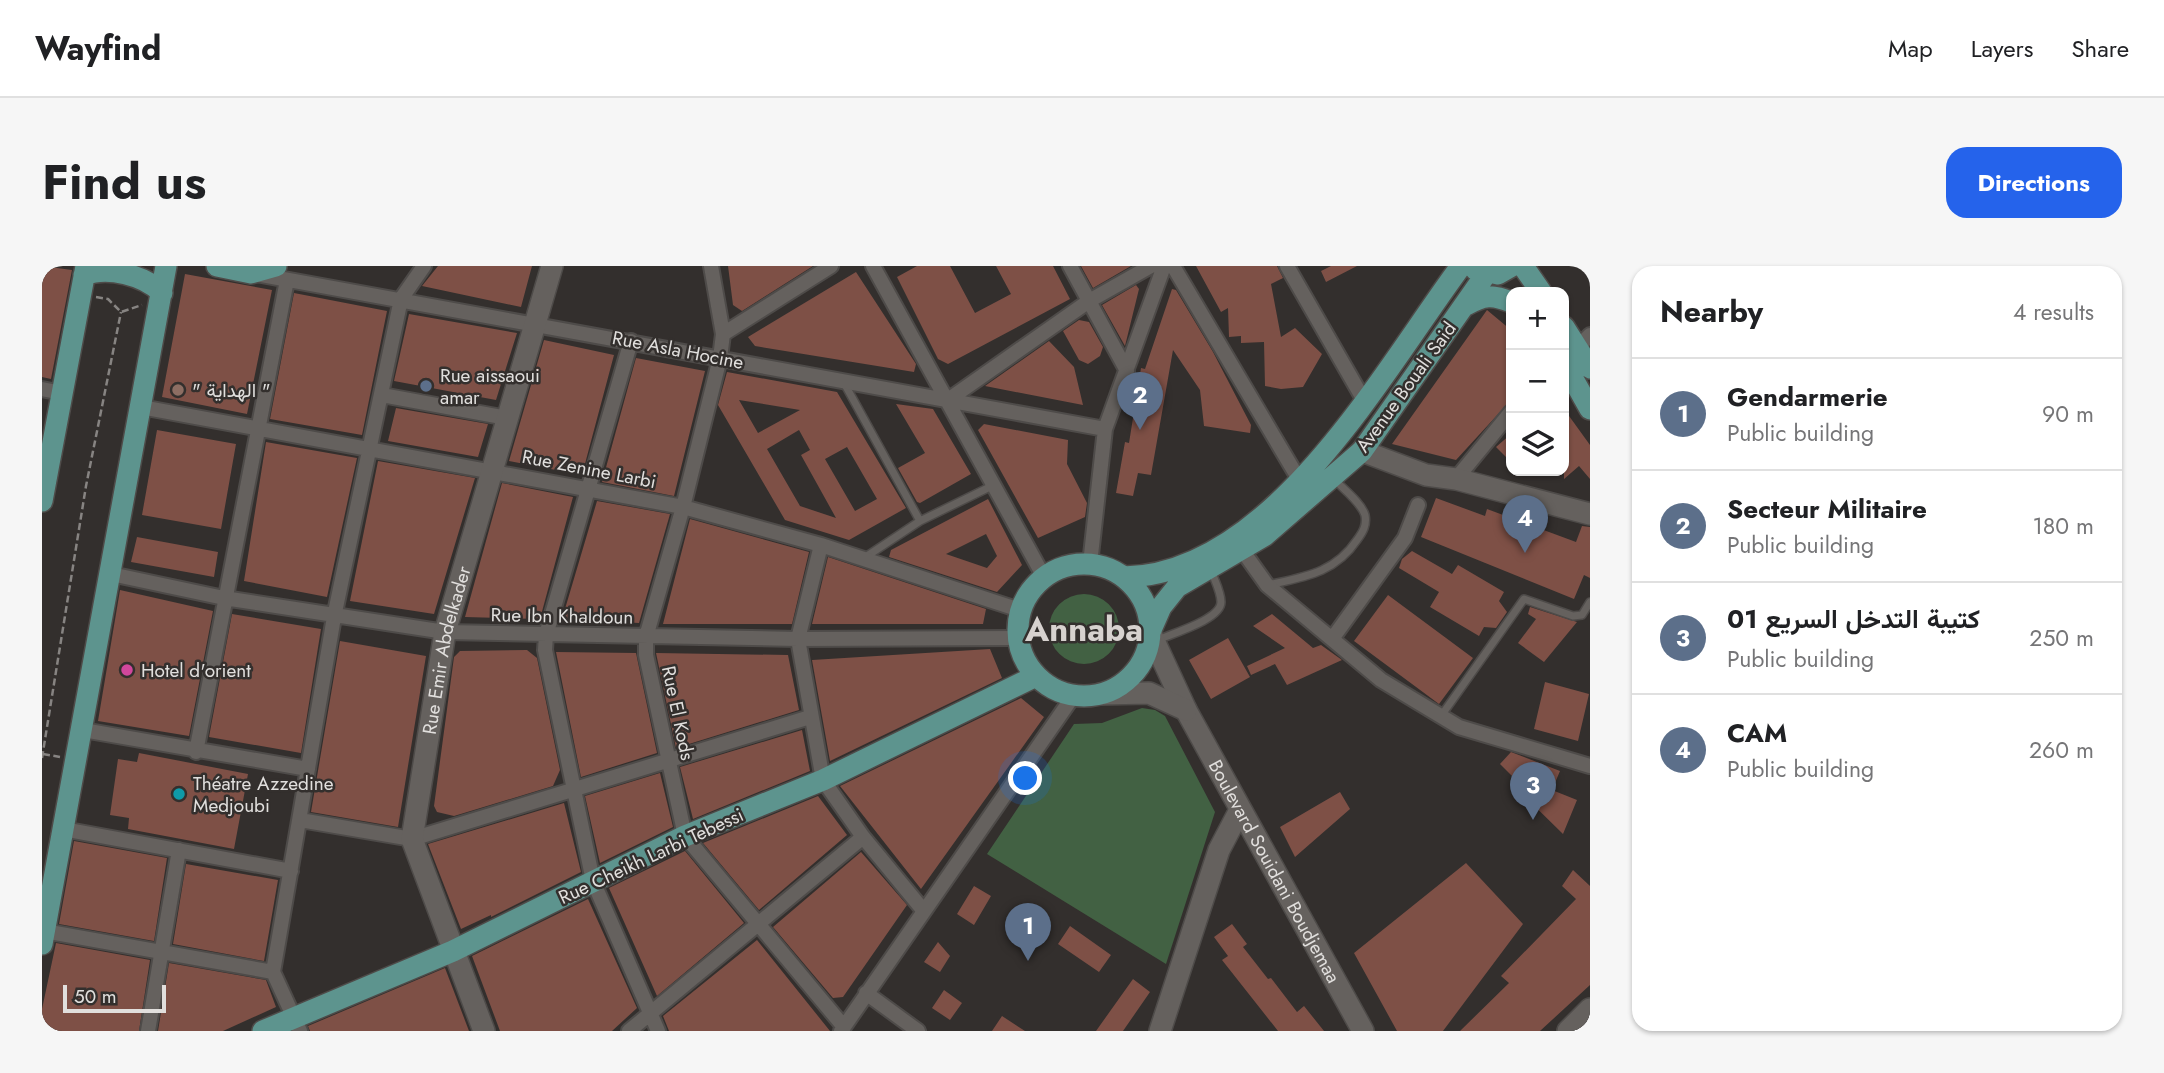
<!DOCTYPE html>
<meta charset="utf-8">
<style>
:root{--surface:#fff;--page:#f6f6f6;--text:#202124;--muted:#757577;--line:#e0e0e0;--accent:#2563eb}
body{margin:0;font-family:Jost,Vazirmatn,sans-serif;background:var(--page);color:var(--text)}
.controls{position:absolute;right:21px;top:21px;display:grid;overflow:hidden;border-radius:14px;box-shadow:0 2px 5px #0004}
.controls button{width:63px;height:63px;display:grid;place-items:center;padding:0;border:0;border-bottom:2px solid var(--line);background:var(--surface);color:var(--text);font:35px sans-serif}
.scale{position:absolute;left:21px;bottom:18px;width:103px;box-sizing:border-box;padding-left:7px;border:4px solid #e1dfdd;border-top:0;font-size:19px;line-height:24px;white-space:nowrap;color:#e1dfdd;-webkit-text-stroke:5px #332f2d;paint-order:stroke}
.you{position:absolute;left:984px;top:513px;width:24px;height:24px;margin:-18px;border:5px solid #fff;border-radius:50%;background:#1a73e8;box-shadow:0 0 0 10px #1a73e833}
.badge{display:grid;place-items:center;width:46px;height:46px;border-radius:50%;background:var(--accent);color:#fff;font-size:23px;font-weight:700}
.pin{position:absolute;translate:-50% -58px;filter:drop-shadow(0 2px 4px #0008)}
.pin::after{content:'';position:absolute;top:37px;width:24px;height:21px;background:inherit;clip-path:polygon(0 0,100% 0,50% 100%)}
.list{margin:0;padding:0;list-style:none}
h2{display:flex;justify-content:space-between;align-items:center;height:91px;margin:0;padding:0 28px;font-size:30px}
h2 small{font-size:23px;font-weight:400;color:var(--muted)}
.list li{display:grid;grid-template-columns:46px 1fr auto;gap:21px;align-items:center;box-sizing:border-box;height:112px;padding:0 28px;border-top:2px solid var(--line)}
.list b{display:block;font-size:26px;white-space:nowrap}
.list p{margin:0;font-size:23px;white-space:nowrap;color:var(--muted)}
.list em{font-size:23px;font-style:normal;color:var(--muted)}
.icon{flex:none;width:38px;height:38px;fill:none;stroke:currentColor;stroke-width:2;stroke-linecap:round;stroke-linejoin:round}
.map{position:relative;flex:none;width:1548px;height:765px;overflow:hidden;border-radius:21px}
header{display:flex;align-items:center;gap:42px;box-sizing:border-box;height:98px;padding:0 35px;background:var(--surface);border-bottom:2px solid var(--line)}
header strong{font-size:33px}
nav{display:flex;gap:38px;margin-inline-start:auto;font-size:24px}
.intro{display:flex;align-items:center;justify-content:space-between;box-sizing:border-box;height:168px;padding:0 42px}
h1{margin:0;font-size:49px}
.button{padding:18px 32px;border-radius:21px;background:var(--accent);color:#fff;font-size:24px;font-weight:700}
main{display:flex;gap:42px;padding:0 42px}
aside{flex:1;background:var(--surface);border-radius:21px;box-shadow:0 2px 5px #0004}
.map>svg:first-child{display:block}
</style>
<header>
<strong>Wayfind</strong>
<nav><a>Map</a><a>Layers</a><a>Share</a></nav>
</header>
<div class="intro"><h1>Find us</h1><a class="button">Directions</a></div>
<main>
<div class="map">
<svg width="1548" height="765" viewBox="0 0 1548 765">
<rect width="100%" height="100%" fill="#332f2d"/>
<path fill="#426143" d="M1007 363a35 35 0 1 1 70 0a35 35 0 1 1-70 0Z
M1100,442L1113,444L1123,450L1173,546L1124,698L945,588L1032,458L1060,457Z"/>
<path fill="#7e5046" fill-rule="evenodd" d="M0,0L30,4L9,113L0,111Z
M396,0H490L479,41L380,20Z
M686,0H771L700,45L691,39Z
M875,0H908L933,47L969,28L954,0H1011L1028,33L906,98L896,93L855,11Z
M1039,0H1089L1051,22Z
M1154,0H1235L1241,12L1229,18L1239,71L1253,62L1280,88L1261,121L1239,123L1223,120L1222,76L1199,77V70L1187,71L1186,42L1179,46Z
M1289,0H1315L1284,16L1279,5Z
M814,6L874,98L872,106L713,80L706,71Z
M143,8L230,24L205,148L120,131Z
M1094,19L1097,23L1083,80L1060,39Z
M1130,23L1134,24L1171,86L1209,159L1208,167L1162,160L1158,124L1131,84L1109,209L1096,207L1091,230L1074,227L1083,176L1087,177L1099,102L1103,103Z
M252,27L345,45L320,169L228,153Z
M1445,44L1469,64V134L1414,194L1350,178Z
M367,48L475,67L454,134L352,115Z
M1037,54L1047,56L1061,81L1058,90L1046,98L1037,94L1021,65Z
M502,74L572,89L540,209L467,195Z
M1007,75L1032,101L1041,139L943,120Z
M594,92L663,105L632,230L560,216Z
M685,106L795,126L864,242L807,274L743,254L676,139ZM697,134L758,144L716,167ZM757,164L768,184L759,189L794,252L758,240L725,183ZM805,181L835,233L813,245L783,193Z
M854,138L891,143L929,208L878,237L875,236L856,202L883,187Z
M354,142L446,158L436,191L346,175Z
M1522,143L1548,179V213L1537,200L1522,213Z
M942,158L1026,174L1025,198L1045,237L1043,251L996,272L936,164Z
M115,164L194,178L179,263L100,249Z
M1469,168V196L1454,181Z
M224,176L315,192L285,331L202,315Z
M336,195L433,212L392,348L308,335Z
M460,217L531,231L498,353L423,351Z
M1394,232L1443,250L1445,243L1534,276L1540,260L1548,261V312L1542,309L1532,333L1379,271Z
M946,233L980,299L955,326L847,291L849,284ZM944,268L955,290L945,302L904,288Z
M555,235L628,248L597,357L520,353Z
M648,253L767,286L750,358H621Z
M95,271L176,286L172,311L89,296Z
M1370,285L1410,308L1416,299L1462,326L1457,335L1465,346L1454,362L1442,361L1437,370L1388,341L1397,326L1357,302L1360,293Z
M786,291L944,343L941,358H770Z
M78,324L171,345L147,470L56,455Z
M1346,329L1431,392L1397,438L1312,375Z
M1488,341L1535,356L1502,396L1476,377L1494,353L1486,348Z
M190,348L279,363L259,487L167,471Z
M1230,348L1271,382L1279,379L1300,394L1245,419L1233,398L1209,409L1205,400L1243,382L1211,360Z
M1186,372L1208,411L1169,433L1147,394Z
M298,375L384,390L356,561L269,546Z
M948,383L960,412L788,495L770,394Z
M485,384L495,392L518,504L511,520L412,550L395,546L392,540L412,391L418,385Z
M514,386L594,387L615,487L539,511Z
M614,387L746,389L757,444L634,482Z
M1503,416L1547,428L1536,475L1492,463Z
M979,432L1002,451L879,623L798,520Z
M760,464L768,505L651,553L638,501Z
M1469,486L1518,505L1510,524L1535,534L1521,568L1473,521L1476,516L1458,498Z
M97,487L206,508L192,583L86,563L87,552L68,549L76,493L95,496Z
M618,507L631,561L558,597L543,530Z
M1298,526L1308,543L1253,591L1238,561Z
M776,530L805,569L717,644L661,577Z
M522,537L539,606L449,651V649L419,663L386,578Z
M32,575L125,592L112,675L17,658Z
M643,585L702,657L615,730L567,622Z
M819,586L865,639L801,731L791,732L731,661Z
M1424,597L1481,658L1401,765H1355L1312,687Z
M144,598L236,614L222,695L131,678Z
M1531,604L1548,620V719L1498,765H1418L1467,717L1459,710L1534,633L1520,620Z
M932,620L949,630L932,659L915,648Z
M546,633L595,742L570,765H458L430,690Z
M1190,658L1205,678L1201,681L1226,713L1229,712L1255,746L1262,740L1282,765H1236L1180,694L1186,690L1172,671Z
M1028,660L1069,689L1057,706L1016,678Z
M715,674L788,765H627L621,750Z
M896,676L908,690L898,706L882,696Z
M14,677L108,694L97,765H0V743Z
M127,697L224,714L234,741L181,765H116Z
M403,702L427,765H268L266,760Z
M1091,713L1108,726L1081,765H1054Z
M902,724L920,737L908,754L890,742Z
M960,750L983,765H950Z"/>
<g fill="none" stroke-linecap="round" stroke-linejoin="round">
<defs>
<path id="lane" d="M801,115L878,255
M822,292L878,255L952,219
M1226,319C1262,311 1293,307 1315,274C1321,266 1325,259 1323,249C1319,236 1300,222 1291,212
M1113,375C1128,368 1179,354 1179,336C1179,326 1172,313 1169,304
M1399,450L1482,333L1531,350L1540,349L1548,336"/>
<path id="street" d="M669,0L681,68L678,92L641,241L604,371V389L643,570L802,761
M831,0L1002,311
M1028,0L1085,105
M1131,0L1258,215
M1245,0L1323,136
M214,8L1063,163
M681,68L789,0
M589,75L504,369L503,384L551,615L616,765
M1535,82L1548,69
M0,123L20,127
M340,129L465,152
M906,134L1047,35L1109,0
M99,141L641,241L779,279L978,344
M1414,213L1469,146
M779,279L756,373L781,514L821,571L881,644
M1200,284L1225,319L1339,414L1417,461L1548,500
M1048,298L1063,163L1122,0
M69,308L182,332L403,366L756,373L976,372
M1290,373L1363,272L1376,239
M41,464L266,503
M154,486L245,14
M258,554L370,573L768,451
M21,563L249,605
M2,665L231,706
M231,706L292,351L359,33L382,0
M231,706L258,765
M824,727L876,765
M106,765L137,584
M587,765L821,571
M799,765L1032,429"/>
<g id="secondary">
<path d="M1320,185L1384,209L1414,213L1548,248"/>
<path id="s1" d="M1108,366L1144,444L1321,765"/>
<path d="M1059,428L1107,427L1144,444"/>
<path id="s2" d="M442,765L370,573L403,366L510,0"/>
<path d="M1118,765L1177,584L1198,544"/>
<path d="M1526,765L1548,743"/>
</g>
<path id="primary" d="M175,0L209,7L234,0
M1481,0L1499,26
M1433,3L1456,8L1470,0
M42,9C66,0 102,9 120,27
M1424,39C1442,29 1450,28 1469,36
M1522,61L1548,102
M1522,97L1548,143
M0,235L44,0
M976 364a66 66 0 1 1 132 0a66 66 0 1 1-132 0Z
M1082,311C1230,309 1341,105 1419,0
M1108,366L1119,341L1135,321L1222,270L1320,185L1444,8
M0,678L124,0
M221,765L411,685L643,570L781,514L994,410"/>
</defs>
<use href="#lane" stroke="#4e4b49" stroke-width="10"/>
<use href="#street" stroke="#4e4b49" stroke-width="18"/>
<use href="#secondary" stroke="#4e4b49" stroke-width="24"/>
<use href="#primary" stroke="#4e4b49" stroke-width="24"/>
<path stroke="#878482" stroke-width="2.5" stroke-dasharray="7 3.5" stroke-linecap="butt" d="M54,31L66,33L79,46L100,39
M1,488L18,491
M0,492L44,220L79,46"/>
<use href="#lane" stroke="#65615e" stroke-width="7"/>
<use href="#street" stroke="#65615e" stroke-width="14"/>
<use href="#secondary" stroke="#65615e" stroke-width="21"/>
<use href="#primary" stroke="#5d948e" stroke-width="21"/>
</g>
<circle fill="#5c6f8a" stroke="#332f2d" stroke-width="2.5" cx="384" cy="120" r="7"/>
<circle fill="#8d6e63" stroke="#332f2d" stroke-width="2.5" cx="136" cy="124" r="7"/>
<circle fill="#d1479c" stroke="#332f2d" stroke-width="2.5" cx="85" cy="404" r="7"/>
<circle fill="#0f9aa8" stroke="#332f2d" stroke-width="2.5" cx="137" cy="528" r="7"/>
<g text-anchor="middle" dominant-baseline="central" stroke-width="5" stroke-linejoin="round" paint-order="stroke">
<g font-size="19" fill="#e1dfdd" stroke="#332f2d">
<text transform="translate(636 84) rotate(11)">Rue Asla Hocine</text>
<text transform="translate(1364 121) rotate(-54)">Avenue Bouali Said</text>
<text transform="translate(547 203) rotate(11)">Rue Zenine Larbi</text>
<text transform="translate(520 350) rotate(1)">Rue Ibn Khaldoun</text>
<text stroke="none"><textPath href="#s2" startOffset="397">Rue Emir Abdelkader</textPath></text>
<text transform="translate(636 447) rotate(78)">Rue El Kods</text>
<text transform="translate(609 590) rotate(-25)">Rue Cheikh Larbi Tebessi</text>
<text stroke="none"><textPath href="#s1" startOffset="270">Boulevard Souidani Boudjemaa</textPath></text>
</g>
<g font-size="19" fill="#e1dfdd" stroke="#332f2d" text-anchor="start">
<text x="398" y="109">Rue aissaoui<tspan x="398" dy="22">amar</tspan></text>
<text x="150" y="124">" الهداية "</text>
<text x="99" y="404">Hotel d'orient</text>
<text x="151" y="517">Théatre Azzedine<tspan x="151" dy="22">Medjoubi</tspan></text>
</g>
<g font-size="33" font-weight="bold" fill="#d7d2cf" stroke="#332f2d">
<text x="1042" y="363">Annaba</text>
</g>
</g>
</svg>
<div class="controls">
<button>+</button>
<button>−</button>
<button><svg class="icon" aria-label="layers" viewBox="0 0 24 24"><path d="M12 4l9 5-9 5-9-5zM3 14l9 5 9-5"/></svg></button>
</div>
<div class="scale">50 m</div>
<div class="you"></div>
<div class="pin badge" style="left:986px;top:695px;background:#5c6f8a">1</div>
<div class="pin badge" style="left:1098px;top:164px;background:#5c6f8a">2</div>
<div class="pin badge" style="left:1491px;top:554px;background:#5c6f8a">3</div>
<div class="pin badge" style="left:1483px;top:287px;background:#5c6f8a">4</div>
</div>
<aside>
<h2>Nearby<small>4 results</small></h2>
<ul class="list">
<li><span class="badge" style="background:#5c6f8a">1</span><div><b>Gendarmerie</b><p>Public building</p></div><em>90 m</em></li>
<li><span class="badge" style="background:#5c6f8a">2</span><div><b>Secteur Militaire</b><p>Public building</p></div><em>180 m</em></li>
<li><span class="badge" style="background:#5c6f8a">3</span><div><b>كتيبة التدخل السريع 01</b><p>Public building</p></div><em>250 m</em></li>
<li><span class="badge" style="background:#5c6f8a">4</span><div><b>CAM</b><p>Public building</p></div><em>260 m</em></li>
</ul>
</aside>
</main>
